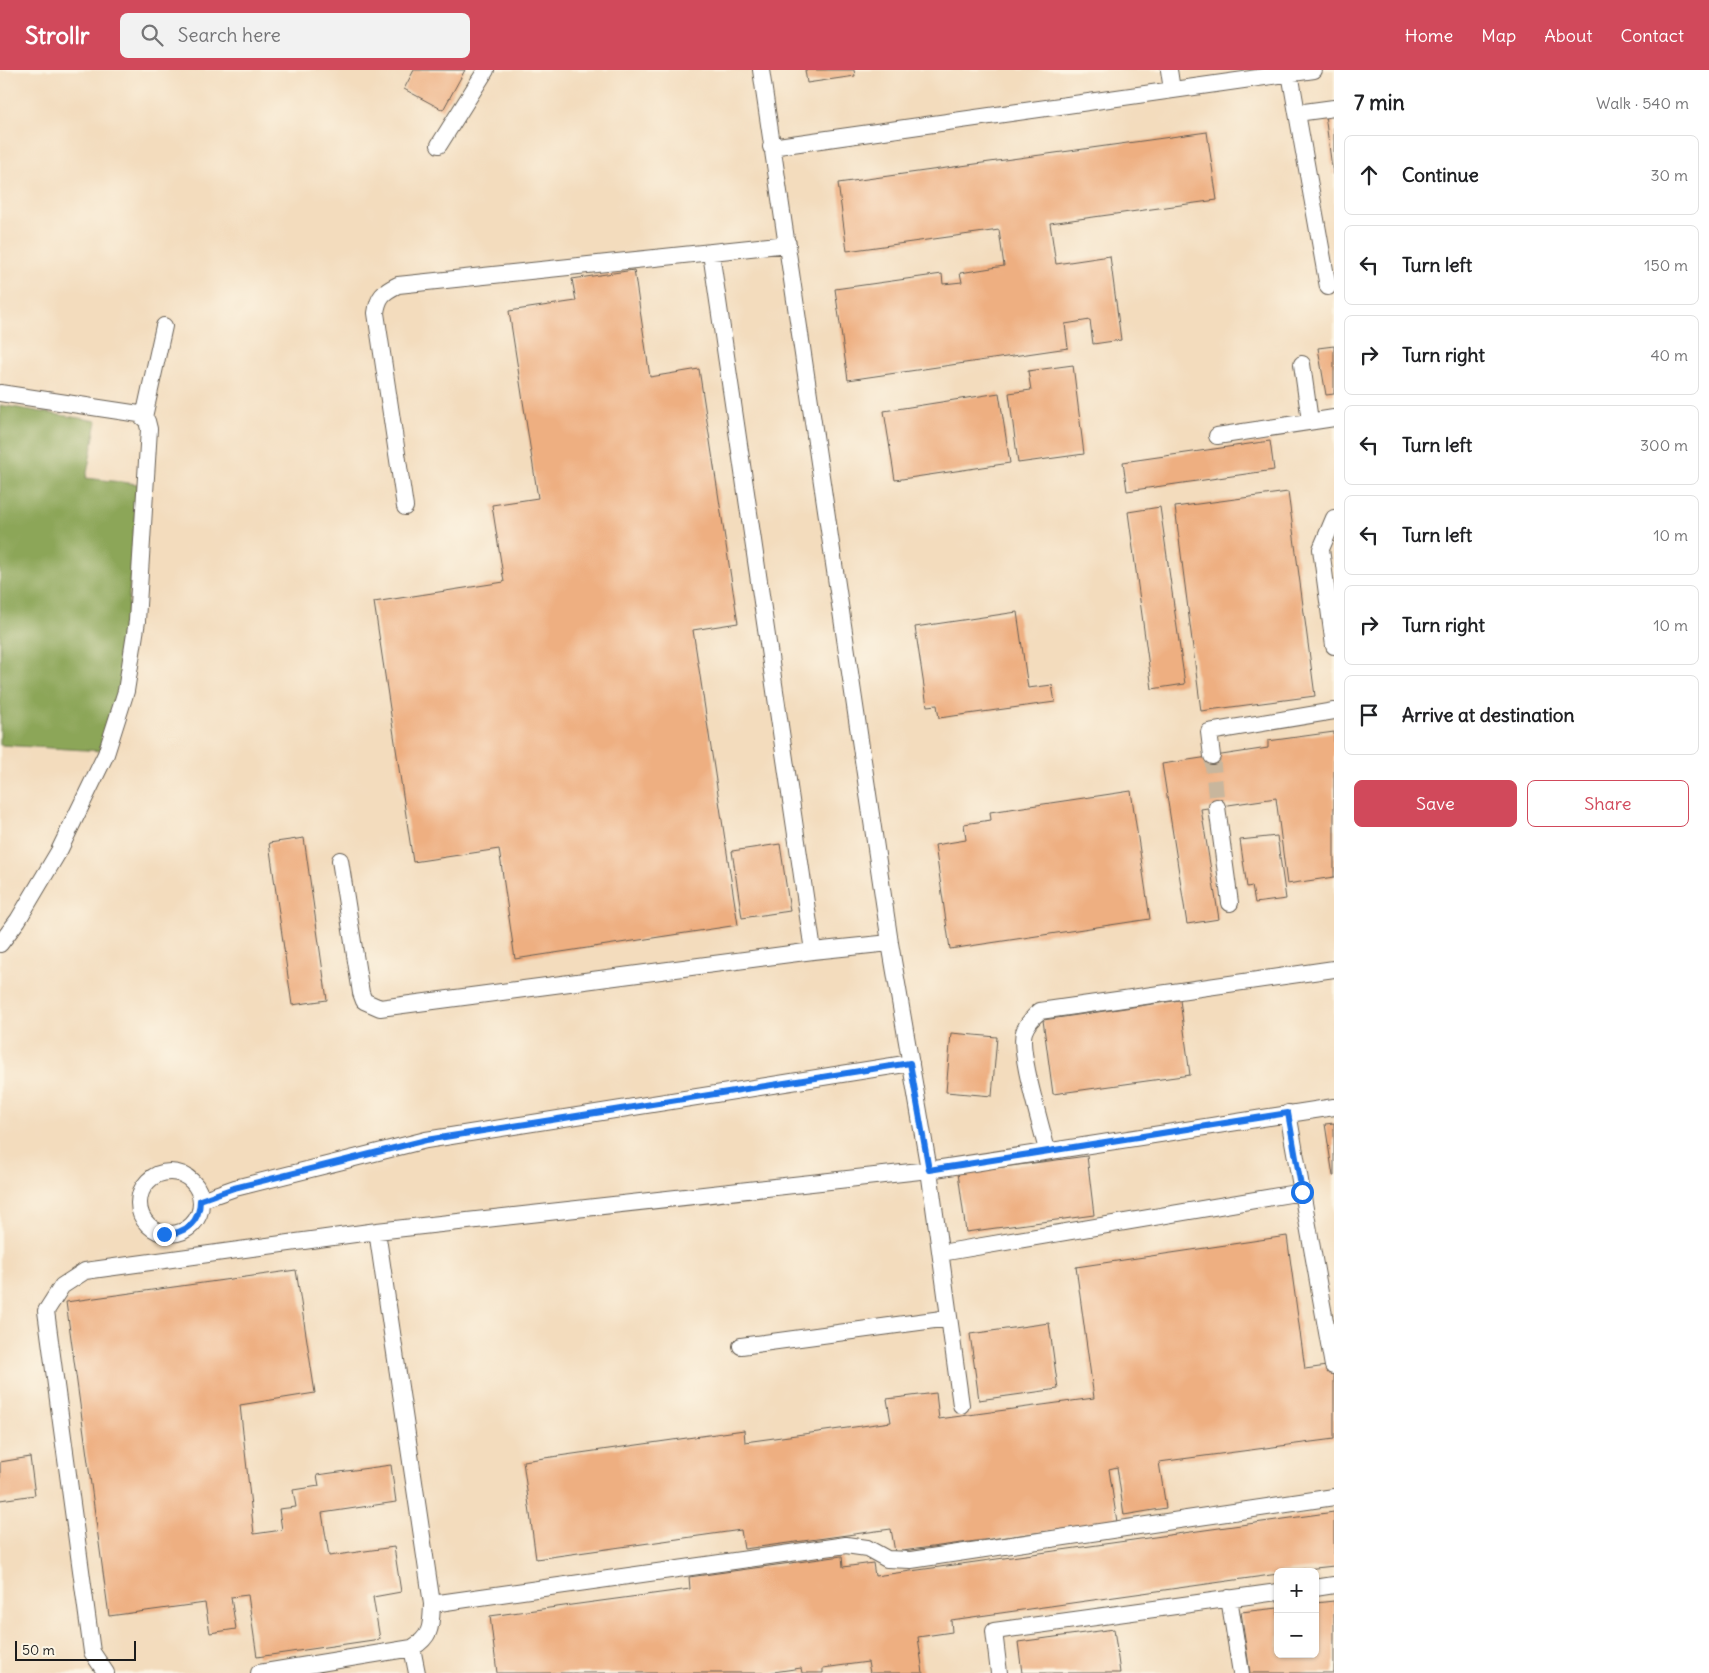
<!DOCTYPE html>
<meta charset="utf-8">
<style>
:root{--surface:#fff;--page:#f2f2f2;--text:#202124;--muted:#757577;--line:#e0e0e0;--accent:#d1495b}
body{margin:0;font-family:Delius,sans-serif;background:var(--page);color:var(--text)}
.controls{position:absolute;right:15px;bottom:15px;display:grid;overflow:hidden;border-radius:8px;box-shadow:0 1px 4px #0004}
.controls button{width:45px;height:45px;display:grid;place-items:center;padding:0;border:0;border-bottom:1px solid var(--line);background:var(--surface);color:var(--text);font:25px sans-serif}
.scale{position:absolute;left:15px;bottom:12px;width:121px;box-sizing:border-box;padding-left:5px;border:2px solid #1c1c1c;border-top:0;font-size:14px;line-height:18px;white-space:nowrap;color:#1c1c1c;-webkit-text-stroke:4px #fcf5e5;paint-order:stroke}
.stop{position:absolute;width:15px;height:15px;margin:-11px;border:4px solid #1a73e8;border-radius:50%;background:#fff}
.stop.end{background:#1a73e8;border-color:#fff;box-shadow:0 1px 5px #0008}
.list{margin:0;padding:0;list-style:none}
h2{display:flex;justify-content:space-between;align-items:center;height:65px;margin:0;padding:0 20px;font-size:21px}
h2 small{font-size:16px;font-weight:400;color:var(--muted)}
.list li{display:grid;grid-template-columns:32px 1fr auto;gap:15px;align-items:center;box-sizing:border-box;height:80px;margin:0 10px 10px;padding:0 10px;border:1px solid var(--line);border-radius:8px}
.list b{display:block;font-size:19px;white-space:nowrap}
.list em{font-size:16px;font-style:normal;color:var(--muted)}
.actions{display:flex;gap:10px;padding:15px 20px}
.actions a{flex:1;padding:11px 0;border:1px solid var(--accent);border-radius:8px;text-align:center;font-size:18px;color:var(--accent)}
.actions .main{background:var(--accent);color:#fff}
.icon{flex:none;width:28px;height:28px;fill:none;stroke:currentColor;stroke-width:2;stroke-linecap:round;stroke-linejoin:round}
.map{position:relative;flex:none;width:1334px;height:1603px;overflow:hidden}
header{display:flex;align-items:center;gap:30px;box-sizing:border-box;height:70px;padding:0 25px;background:var(--accent);color:#fff}
header strong{font-size:24px}
nav{display:flex;gap:28px;margin-inline-start:auto;font-size:18px}
.search{width:350px;height:45px;background:var(--page);display:flex;align-items:center;gap:12px;box-sizing:border-box;padding:0 18px;border-radius:8px;color:var(--muted);font-size:19px}
main{display:flex}
aside{flex:1;background:var(--surface)}
.map>svg:first-child{display:block}
</style>
<header>
<strong>Strollr</strong>
<div class="search"><svg class="icon" aria-label="search" viewBox="0 0 24 24"><circle cx="10" cy="10" r="6"/><path d="M15 15l6 6"/></svg>Search here</div>
<nav><a>Home</a><a>Map</a><a>About</a><a>Contact</a></nav>
</header>
<main>
<div class="map">
<svg width="1334" height="1603" viewBox="0 0 1334 1603">
<rect width="100%" height="100%" fill="#fcf5e5"/>
<filter id="ink" filterUnits="userSpaceOnUse"><feTurbulence type="fractalNoise" baseFrequency=".02" numOctaves="2"/><feDisplacementMap in="SourceGraphic" scale="10" xChannelSelector="R" yChannelSelector="G"/><feConvolveMatrix kernelMatrix="1 2 1 2 8 2 1 2 1" color-interpolation-filters="sRGB"/></filter>
<filter id="wash" filterUnits="userSpaceOnUse"><feTurbulence type="fractalNoise" baseFrequency=".0096" numOctaves="4" result="noise"/><feDisplacementMap in="SourceGraphic" scale="20" xChannelSelector="R" yChannelSelector="G"/><feGaussianBlur stdDeviation="1.12" result="paint"/><feColorMatrix in="noise" values="0 0 0 0 0 0 0 0 0 0 0 0 0 0 0 0 0 1.4 0 .05"/><feComposite in="paint" operator="in"/></filter>
<g filter="url(#wash)">
<rect width="100%" height="100%" fill="#f3dcbd"/>
<path fill="#8ca659" stroke="#54613a" d="M0,335L97,351L86,408L138,414L122,612L102,681L0,675Z"/>
<g id="blocks">
<path fill="#eeaf81" d="M414,0H465L443,40L404,19Z
M805,0H854L855,6L807,13Z
M1334,44V104L1333,105L1325,45Z
M1207,62L1217,130L1050,153L1056,194L1110,186L1121,270L1093,274L1090,250L1065,254L1068,278L848,310L835,219L942,204L943,214L962,212L960,203L1004,196L999,160L847,181L838,113Z
M634,200L650,307L699,299L738,553L693,560L738,855L515,889L499,779L413,792L374,532L504,512L492,435L538,428L509,241L576,231L572,209Z
M1334,276V324L1326,325L1318,278Z
M1073,295L1084,384L1018,393L1009,323L1031,320L1028,301Z
M999,323L1010,393L895,410L884,341Z
M1270,371L1274,400L1127,421L1123,392Z
M1288,422L1315,626L1201,641L1175,437Z
M1160,437L1185,614L1152,619L1128,442Z
M1017,542L1028,618L1052,615L1055,632L939,648L937,635L927,636L915,557Z
M1334,662V807L1287,814L1276,728L1201,739L1219,849L1187,854L1162,694L1268,678V671Z
M1131,721L1150,849L950,879L935,775L966,770L964,754L991,750L990,742Z
M1277,766L1286,829L1255,833L1252,816L1247,817L1240,770Z
M304,768L327,930L292,935L269,773Z
M780,774L790,841L742,848L732,781Z
M1180,930L1190,1005L1053,1024L1043,950Z
M951,963L997,967L992,1026L946,1022Z
M1334,1053V1106H1333L1325,1054Z
M1087,1086L1094,1145L966,1162L958,1103Z
M1287,1166L1305,1299L1334,1295V1369L1159,1392L1166,1438L1124,1445L1117,1397L1109,1399L1117,1452L895,1482L891,1459L744,1479L741,1460L536,1489L523,1391L744,1360L745,1372L891,1352L887,1329L936,1323L939,1349L1094,1328L1076,1197Z
M296,1200L315,1323L240,1335L254,1464L282,1460L279,1439L296,1437L293,1420L319,1416L317,1405L391,1395L396,1432L322,1443L329,1486L394,1477L401,1522L373,1527L380,1569L257,1587L248,1525L231,1527L236,1559L210,1563L205,1533L109,1546L66,1232Z
M1049,1253L1058,1319L979,1330L970,1264Z
M30,1387L35,1425L0,1430V1392Z
M1334,1442V1496L1278,1502V1504L951,1550L952,1562L918,1567L923,1603H870L868,1592L823,1598V1603H802L801,1598L767,1603H497L490,1546L690,1519L689,1507L842,1486L843,1497L873,1493L875,1506Z
M1334,1531V1603H1250L1241,1542L1278,1538V1584H1315V1533Z
M1114,1559L1120,1603H1022L1018,1572Z"/>
</g>
</g>
<g filter="url(#ink)">
<use href="#blocks" fill-opacity="0" stroke="#675f54" stroke-width="1"/>
<g fill="none" stroke-linecap="round" stroke-linejoin="round">
<path stroke="#c8b69d" stroke-width="16" stroke-dasharray="16 8" stroke-linecap="butt" d="M1212,686L1217,737"/>
<defs>
<path id="minor" d="M761,0L890,873L929,1100L1334,1037
M1169,0L1172,20
M1290,3L1297,43
M439,75L486,0
M771,77L1314,0
M711,183L813,881
M1328,217L1297,43L1334,38
M1302,294L1310,351
M0,323L139,344L147,351L149,359L137,551L126,621L106,684L59,781L18,850L0,874
M144,347L164,256
M1217,366L1334,348
M405,437L376,243C378,227 383,222 398,215L788,174
M1334,448L1321,479L1334,576
M1212,686L1209,662L1334,641
M1217,737L1230,833
M340,790L361,923L364,931L380,938L813,881L890,873
M1288,1043L1333,1296
M1047,1081C1042,1057 1018,982 1024,962C1027,953 1033,947 1040,941L1334,899
M139 1133a31 31 0 1 1 62 0a31 31 0 1 1-62 0Z
M201,1130L235,1118L426,1070L911,993
M941,1183L1302,1122
M741,1276L949,1248
M1315,1518L1334,1515
M1229,1528L1241,1603
M432,1534L846,1475L867,1478L887,1489L911,1490L1334,1427
M412,1578L417,1603
M106,1603L92,1582L46,1241L62,1216L85,1201L377,1161L929,1100L961,1335
M259,1603L412,1578C432,1566 431,1556 432,1534L377,1161
M999,1603L994,1561L1278,1522"/>
</defs>
<use href="#minor" stroke="#675f54" stroke-width="18"/>
<use href="#minor" stroke="#fff" stroke-width="16"/>
</g>
</g>
<g fill="none" stroke-linecap="round" stroke-linejoin="round" filter="url(#ink)">
<path stroke="#1a73e8" stroke-width="6" d="M164,1164C186,1164 200,1152 200,1130L234,1118L426,1070L910,993L929,1100L1288,1043L1302,1122"/>
</g>
</svg>
<div class="controls">
<button>+</button>
<button>−</button>
</div>
<div class="scale">50 m</div>
<div class="stop" style="left:1302px;top:1122px"></div>
<div class="stop end" style="left:164px;top:1164px"></div>
</div>
<aside>
<h2>7 min<small>Walk · 540 m</small></h2>
<ul class="list">
<li><svg class="icon" aria-label="ahead" viewBox="0 0 24 24"><path d="M12 20V5M6 11l6-6 6 6"/></svg><div><b>Continue</b></div><em>30 m</em></li>
<li><svg class="icon" aria-label="left" viewBox="0 0 24 24"><path d="M17 20v-9H6M10 6l-5 5 5 5"/></svg><div><b>Turn left</b></div><em>150 m</em></li>
<li><svg class="icon" aria-label="right" viewBox="0 0 24 24"><path d="M7 20v-9h11M14 6l5 5-5 5"/></svg><div><b>Turn right</b></div><em>40 m</em></li>
<li><svg class="icon" aria-label="left" viewBox="0 0 24 24"><path d="M17 20v-9H6M10 6l-5 5 5 5"/></svg><div><b>Turn left</b></div><em>300 m</em></li>
<li><svg class="icon" aria-label="left" viewBox="0 0 24 24"><path d="M17 20v-9H6M10 6l-5 5 5 5"/></svg><div><b>Turn left</b></div><em>10 m</em></li>
<li><svg class="icon" aria-label="right" viewBox="0 0 24 24"><path d="M7 20v-9h11M14 6l5 5-5 5"/></svg><div><b>Turn right</b></div><em>10 m</em></li>
<li><svg class="icon" aria-label="arrive" viewBox="0 0 24 24"><path d="M6 21V4h12l-3 4 3 4H6"/></svg><div><b>Arrive at destination</b></div></li>
</ul>
<div class="actions"><a class="main">Save</a><a>Share</a></div>
</aside>
</main>
